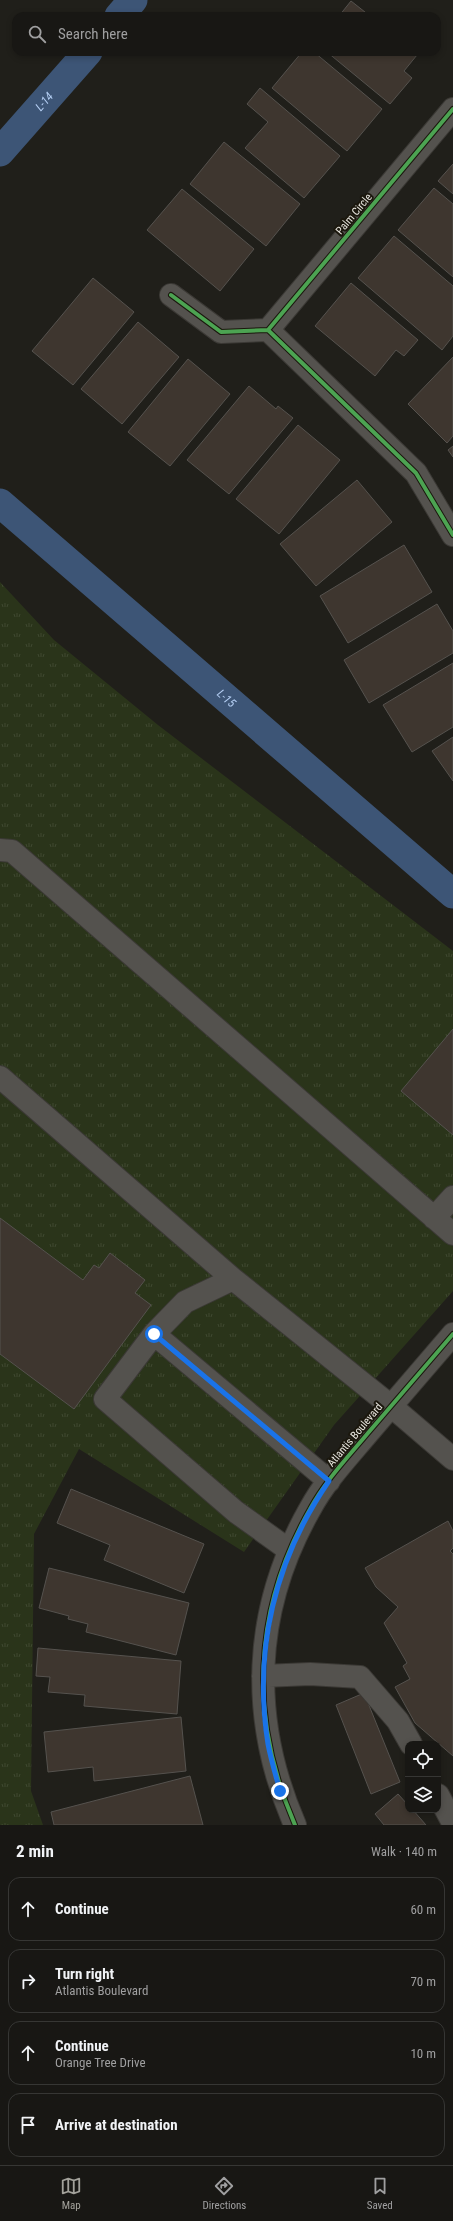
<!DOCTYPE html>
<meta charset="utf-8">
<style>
:root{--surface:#181714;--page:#21201d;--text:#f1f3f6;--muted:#9f9fa0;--line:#363634;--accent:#a3a29b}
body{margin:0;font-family:"Roboto Condensed",sans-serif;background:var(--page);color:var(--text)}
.controls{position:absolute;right:12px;bottom:12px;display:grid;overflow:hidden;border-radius:8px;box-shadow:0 2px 6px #0003}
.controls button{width:36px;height:36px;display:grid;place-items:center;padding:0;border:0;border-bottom:1px solid var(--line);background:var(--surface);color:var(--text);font:20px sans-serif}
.stop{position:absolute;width:12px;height:12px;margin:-9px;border:3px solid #1a73e8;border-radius:50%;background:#fff}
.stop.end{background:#1a73e8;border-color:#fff;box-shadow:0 1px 4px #0008}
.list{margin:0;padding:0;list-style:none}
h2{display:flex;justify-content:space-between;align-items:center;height:52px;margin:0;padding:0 16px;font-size:17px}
h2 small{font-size:13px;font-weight:400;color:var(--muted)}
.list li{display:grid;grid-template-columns:26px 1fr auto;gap:12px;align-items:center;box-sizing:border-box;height:64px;margin:0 8px 8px;padding:0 8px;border:1px solid var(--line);border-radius:12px}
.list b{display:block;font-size:15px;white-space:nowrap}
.list p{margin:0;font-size:13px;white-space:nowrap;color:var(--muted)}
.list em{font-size:13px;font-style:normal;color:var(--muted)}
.icon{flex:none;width:22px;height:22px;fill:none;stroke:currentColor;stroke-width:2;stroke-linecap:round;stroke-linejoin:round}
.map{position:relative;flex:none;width:453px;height:1825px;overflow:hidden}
.search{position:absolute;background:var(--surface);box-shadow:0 2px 6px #0003;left:12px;right:12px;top:12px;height:44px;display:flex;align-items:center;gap:10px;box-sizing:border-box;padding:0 14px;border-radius:12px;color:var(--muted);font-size:15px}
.sheet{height:340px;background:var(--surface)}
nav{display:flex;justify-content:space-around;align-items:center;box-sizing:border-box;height:56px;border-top:1px solid var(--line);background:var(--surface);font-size:11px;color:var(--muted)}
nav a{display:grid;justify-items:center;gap:2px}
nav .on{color:var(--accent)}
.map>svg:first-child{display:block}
</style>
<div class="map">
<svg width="453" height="1825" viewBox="0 0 453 1825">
<defs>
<pattern id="grass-tufts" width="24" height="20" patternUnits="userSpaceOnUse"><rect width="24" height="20" fill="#2a341a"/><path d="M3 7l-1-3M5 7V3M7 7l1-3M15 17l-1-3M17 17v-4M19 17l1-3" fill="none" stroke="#3f4830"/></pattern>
</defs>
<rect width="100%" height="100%" fill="#201f1a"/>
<path fill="url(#grass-tufts)" d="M0,582L54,640L158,725L453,951V1291L334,1425L244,1552L79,1449L34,1534L31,1791L43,1825H0Z"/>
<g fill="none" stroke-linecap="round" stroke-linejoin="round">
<g stroke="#3d5576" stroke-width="29">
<path d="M119,16L133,0"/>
<path id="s1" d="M0,152L88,52"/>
<path id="s2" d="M0,503L453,894"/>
</g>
</g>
<path fill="#3e362f" stroke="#55524e" d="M351,1L370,16H339Z
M302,52H314L382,109L347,151L272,88Z
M327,52H413L417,55L404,71L412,78L390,104Z
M260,88L340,156L304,198L245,148L268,122L247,104Z
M224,142L300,204L266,246L190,184Z
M453,164V194L438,181Z
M434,188L453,204V277L398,230Z
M182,189L254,249L220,291L147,230Z
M394,236L453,286V336L442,350L358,278Z
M93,278L134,312L73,385L32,351Z
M351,283L418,340L404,356L396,350L375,376L315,326Z
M138,322L179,357L122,424L81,389Z
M453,357V436L447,443L408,404Z
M188,359L230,394L170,466L128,432Z
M249,386L276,409L278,406L293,418L229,494L187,460Z
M298,425L340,460L279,534L236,499Z
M453,446V457L448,450Z
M357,480L392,522L316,586L280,544Z
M404,545L432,592L348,643L320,596Z
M437,604L453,631V653L369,703L344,660Z
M453,663V727L412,752L383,705Z
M453,737V781L432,751Z
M453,1029V1135L401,1091Z
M0,1218L83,1280L94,1265L99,1268L110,1253L145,1280L135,1293L151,1305L74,1409L0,1354Z
M71,1489L204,1544L184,1593L104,1560L110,1545L57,1523Z
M448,1521L453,1531V1548L450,1551L453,1554V1756L415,1723L395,1687L410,1679L403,1666L407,1663L384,1623L398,1607L376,1587L365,1568Z
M49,1568L189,1603L176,1655L86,1632L88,1624L68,1619L69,1616L39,1608Z
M38,1648L181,1661L177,1714L84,1706L85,1695L48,1692L50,1677L36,1676Z
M364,1693L400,1782L371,1794L336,1705Z
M181,1717L186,1771L94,1781L93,1767L48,1772L44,1732Z
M190,1776L203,1825H54L51,1812Z
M398,1794L408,1805V1810H413L426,1825H384L375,1814Z"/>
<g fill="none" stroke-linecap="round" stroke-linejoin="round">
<defs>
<path id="minor" d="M171,295L221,332L268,330L453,109
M268,330L416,473L453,535
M0,850L12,851L453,1234
M0,1077L233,1279
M434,1218L453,1197
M154,1334L185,1302L233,1279L391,1406L453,1459
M289,1550L236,1512L105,1399L154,1334L329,1481
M263,1676L310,1674L360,1677L398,1721L411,1744
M438,1795L453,1823
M295,1825C249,1719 252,1611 310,1509C325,1481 348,1457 368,1433C396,1400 425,1367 453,1334"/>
</defs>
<use href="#minor" stroke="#3b3935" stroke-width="24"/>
<use href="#minor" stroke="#54524e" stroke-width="22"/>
<defs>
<path id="cycleway" d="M171,295L221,332L268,330L453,109
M268,330L416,473L453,535
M295,1825C249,1719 252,1611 310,1509C325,1481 348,1457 368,1433C396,1400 425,1367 453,1334"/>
</defs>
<use href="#cycleway" stroke="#1b170d" stroke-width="6"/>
<use href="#cycleway" stroke="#4ca352" stroke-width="4"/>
</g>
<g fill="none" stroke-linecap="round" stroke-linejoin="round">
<path stroke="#1a73e8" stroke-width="5" d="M154,1334L329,1481C275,1559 253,1650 268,1744C271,1760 276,1776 280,1791"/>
</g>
<g text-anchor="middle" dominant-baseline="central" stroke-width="4" stroke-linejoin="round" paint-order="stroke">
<g font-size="11" fill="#eae8e1" stroke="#1b170d">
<text transform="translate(354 214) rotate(-50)">Palm Circle</text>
<text transform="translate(355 1435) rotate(-50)">Atlantis Boulevard</text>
</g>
<g font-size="12" font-style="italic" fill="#b5cff4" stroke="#1b170d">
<text stroke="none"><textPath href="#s1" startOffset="67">L-14</textPath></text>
<text stroke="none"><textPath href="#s2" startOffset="299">L-15</textPath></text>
</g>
</g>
</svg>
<div class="controls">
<button><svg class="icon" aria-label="locate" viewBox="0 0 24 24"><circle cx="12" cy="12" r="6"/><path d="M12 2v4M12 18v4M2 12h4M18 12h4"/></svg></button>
<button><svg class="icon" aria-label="layers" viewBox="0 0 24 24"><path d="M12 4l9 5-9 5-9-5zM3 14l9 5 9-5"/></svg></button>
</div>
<div class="stop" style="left:154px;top:1334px"></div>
<div class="stop end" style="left:280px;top:1791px"></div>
<div class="search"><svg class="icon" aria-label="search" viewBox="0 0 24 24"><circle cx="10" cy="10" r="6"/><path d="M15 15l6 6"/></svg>Search here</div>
</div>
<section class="sheet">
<h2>2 min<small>Walk · 140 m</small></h2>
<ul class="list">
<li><svg class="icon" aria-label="ahead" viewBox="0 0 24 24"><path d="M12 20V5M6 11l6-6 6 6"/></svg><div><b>Continue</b></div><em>60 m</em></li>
<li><svg class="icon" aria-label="right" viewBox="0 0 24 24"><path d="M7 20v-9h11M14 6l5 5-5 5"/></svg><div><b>Turn right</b><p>Atlantis Boulevard</p></div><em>70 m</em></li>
<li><svg class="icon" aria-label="ahead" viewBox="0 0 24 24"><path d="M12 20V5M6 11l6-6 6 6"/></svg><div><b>Continue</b><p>Orange Tree Drive</p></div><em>10 m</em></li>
<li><svg class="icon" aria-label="arrive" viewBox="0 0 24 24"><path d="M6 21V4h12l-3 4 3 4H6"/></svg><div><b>Arrive at destination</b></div></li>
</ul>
</section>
<nav>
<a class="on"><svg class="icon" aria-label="map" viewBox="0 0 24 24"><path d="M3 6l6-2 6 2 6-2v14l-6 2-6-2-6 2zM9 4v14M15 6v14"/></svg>Map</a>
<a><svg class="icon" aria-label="directions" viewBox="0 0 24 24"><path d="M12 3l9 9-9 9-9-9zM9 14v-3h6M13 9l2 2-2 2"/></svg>Directions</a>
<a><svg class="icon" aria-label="saved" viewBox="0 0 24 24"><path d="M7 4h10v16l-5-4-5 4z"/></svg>Saved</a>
</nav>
